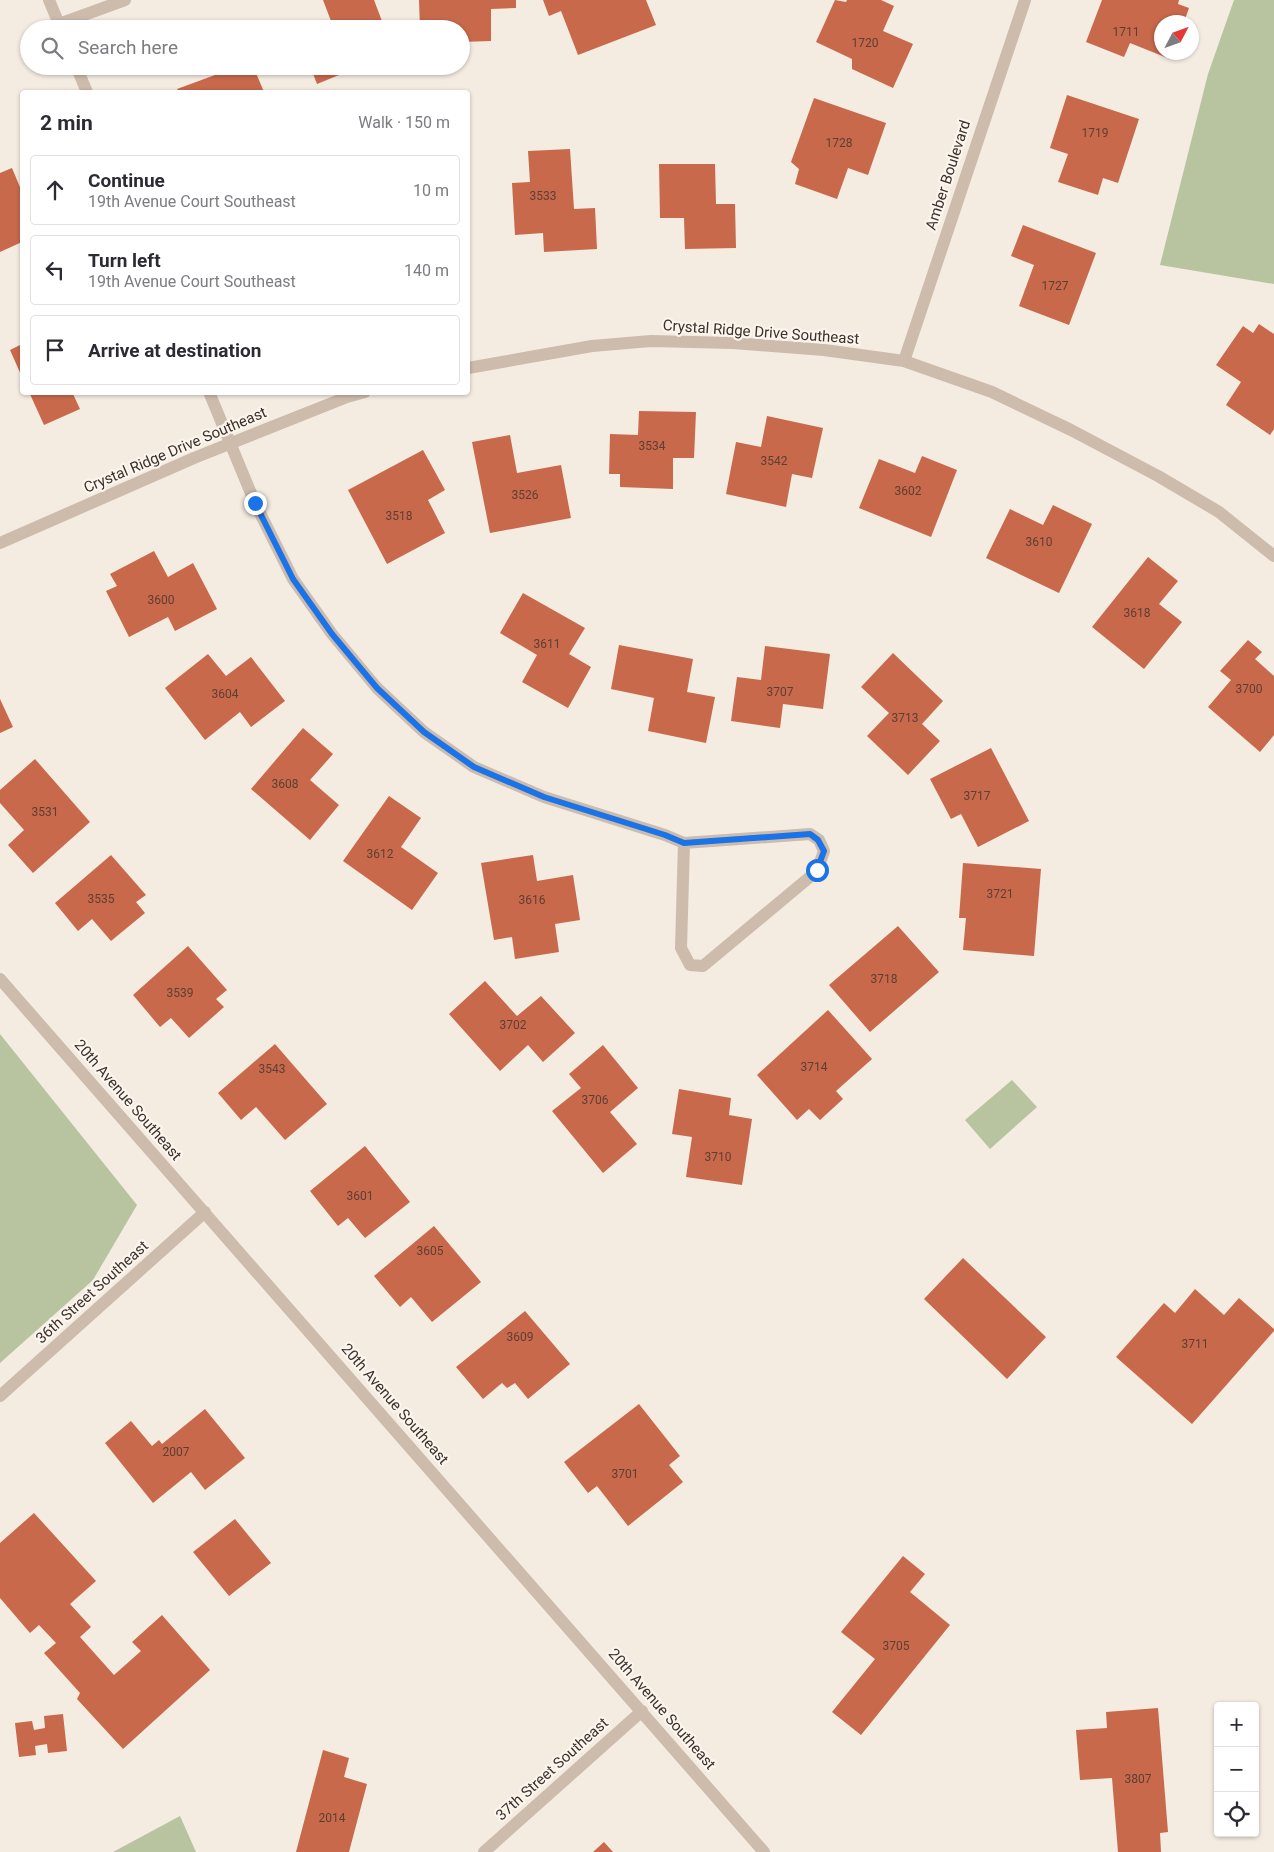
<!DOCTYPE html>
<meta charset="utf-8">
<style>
:root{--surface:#fff;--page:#f2f2f3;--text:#2b2b33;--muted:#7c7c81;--line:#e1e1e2}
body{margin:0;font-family:Roboto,sans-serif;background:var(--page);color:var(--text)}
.controls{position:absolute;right:15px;bottom:15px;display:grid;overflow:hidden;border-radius:5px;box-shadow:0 1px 4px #0004}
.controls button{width:45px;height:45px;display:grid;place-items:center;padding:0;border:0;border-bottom:1px solid var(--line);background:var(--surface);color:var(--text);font:25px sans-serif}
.compass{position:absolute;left:1154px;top:15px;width:45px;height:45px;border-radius:50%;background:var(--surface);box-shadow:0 1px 4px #0004;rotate:49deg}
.stop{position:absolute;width:15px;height:15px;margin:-11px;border:4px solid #1a73e8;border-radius:50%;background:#fff}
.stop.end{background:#1a73e8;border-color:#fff;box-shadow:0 1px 5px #0008}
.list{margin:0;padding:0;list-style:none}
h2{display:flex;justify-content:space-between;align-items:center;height:65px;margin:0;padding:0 20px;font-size:21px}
h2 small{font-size:16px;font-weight:400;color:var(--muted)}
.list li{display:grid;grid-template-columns:32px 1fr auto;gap:15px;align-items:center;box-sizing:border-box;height:70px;margin:0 10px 10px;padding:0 10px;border:1px solid var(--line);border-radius:5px}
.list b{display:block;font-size:19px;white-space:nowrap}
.list p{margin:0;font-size:16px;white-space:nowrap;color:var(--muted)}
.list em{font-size:16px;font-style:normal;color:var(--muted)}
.icon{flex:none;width:28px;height:28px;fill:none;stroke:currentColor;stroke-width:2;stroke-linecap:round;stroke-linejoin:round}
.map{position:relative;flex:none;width:1274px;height:1852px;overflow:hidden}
.search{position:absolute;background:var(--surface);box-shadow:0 1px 4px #0004;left:20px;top:20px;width:450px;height:55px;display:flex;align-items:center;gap:12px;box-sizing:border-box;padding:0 18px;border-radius:28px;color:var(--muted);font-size:19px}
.panel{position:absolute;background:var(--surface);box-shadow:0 1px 4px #0004;left:20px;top:90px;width:450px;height:305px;border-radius:5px}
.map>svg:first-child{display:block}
</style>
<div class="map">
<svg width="1274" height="1852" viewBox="0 0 1274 1852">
<rect width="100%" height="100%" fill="#f4ebe1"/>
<path fill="#b8c4a0" d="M1234,0H1274V284L1160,265L1208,74Z
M0,1034L137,1205L93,1280L0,1363Z
M1012,1080L1037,1107L990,1149L965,1120Z
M180,1816L196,1852H113Z"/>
<path fill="#c8694b" d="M323,0H374L385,29H334Z
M419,0H516V8L491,9V41L461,42V29H420Z
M543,0H646L656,25L578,55L561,11L549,16Z
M835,0L846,2L847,0H881L894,6L883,31L913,44L893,88L852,69V59L816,42Z
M1102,0H1179L1178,4L1189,8L1184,22H1162V52H1172L1170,59L1130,43L1124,57L1086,42Z
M211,66H253L264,92H179L177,89L215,75Z
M310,66H361L317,84Z
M1067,95L1139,119L1118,183L1103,178L1098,195L1058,182L1068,154L1050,148Z
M814,98L886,123L868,175L848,168L837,199L795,184L799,169L791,162Z
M570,149L574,209L595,208L597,249L544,252L543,233L515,235L512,183L530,182L528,151Z
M659,164H715L716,204H735L736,248L685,249L684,218H660Z
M12,168L22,192V242L0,252V173Z
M1023,225L1096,253L1069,325L1019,306L1034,265L1011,256Z
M1259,324L1274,334V429L1270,435L1226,405L1241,382L1216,365L1243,326L1253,333Z
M22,344V377L10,350Z
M29,392H76L73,394L80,409L44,425Z
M639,411L696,412L694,458H673V489L620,487V474H609L610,434L638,435Z
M767,416L823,428L812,478L792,474L786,507L726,494L736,442L761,447Z
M510,435L517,473L561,465L571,518L490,533L472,442Z
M423,450L445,490L428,500L445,533L387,564L348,490Z
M922,456L957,470L931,537L859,508L879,459L915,473Z
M1053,505L1092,524L1059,593L986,558L1010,509L1043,525Z
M154,551L168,577L193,563L217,609L175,631L168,617L129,637L106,591L117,586L110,574Z
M1148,557L1178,581L1159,604L1182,622L1144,669L1092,627Z
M523,593L585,628L569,654L591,667L568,708L522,682L537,655L500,633Z
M1248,640L1262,652L1255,659L1274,676V735L1260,752L1208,707L1231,680L1220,671Z
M619,645L693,659L687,692L715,697L706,743L648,731L654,698L611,689Z
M765,646L830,654L823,709L783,704L780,728L731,721L737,677L761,680Z
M893,653L943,701L922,724L940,741L908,775L867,736L889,713L861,687Z
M208,654L226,676L251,657L285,701L251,727L240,712L205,740L165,688Z
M0,699L13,727L0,733Z
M303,728L333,754L310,780L339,805L310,840L251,789Z
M991,748L1029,821L978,847L961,814L951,819L930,779Z
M35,759L90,822L33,873L8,845L24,830L0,803V790Z
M389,796L421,818L401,847L438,873L412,910L343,861Z
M111,855L146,895L136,902L145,913L111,941L92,919L78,931L55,903Z
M533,855L537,881L573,875L580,920L555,924L559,952L515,959L512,937L494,940L481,863Z
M963,863L1041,869L1034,956L963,950L966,918H959Z
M898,926L939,972L870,1032L829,985Z
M188,946L227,990L216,999L224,1007L189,1038L171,1018L160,1027L133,995Z
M485,981L517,1016L541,996L575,1033L543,1062L528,1045L500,1071L449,1014Z
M828,1010L872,1059L836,1091L843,1099L820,1120L809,1109L797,1120L757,1075Z
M275,1044L327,1104L285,1140L256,1107L241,1120L218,1093Z
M603,1045L638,1088L610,1112L637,1144L603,1173L552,1111L581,1088L569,1074Z
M679,1089L731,1098L729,1115L752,1119L742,1185L686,1177L692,1137L672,1134Z
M365,1146L410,1202L365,1238L348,1218L338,1226L310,1191Z
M434,1226L481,1282L432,1322L411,1297L400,1307L374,1276Z
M963,1258L1046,1337L1007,1379L924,1299Z
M1195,1289L1224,1315L1239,1298L1274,1329V1331L1192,1424L1116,1357L1164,1303L1175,1313Z
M525,1311L570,1364L528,1399L515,1383L507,1388L502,1383L483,1399L456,1367Z
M639,1404L680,1456L669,1465L683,1482L628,1526L597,1486L588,1493L564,1462Z
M205,1409L245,1458L205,1490L191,1472L153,1503L105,1443L131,1421L152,1446L159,1440L162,1444Z
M34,1513L96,1581L70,1604L91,1627L80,1637L114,1675L141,1651L132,1642L162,1615L210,1670L123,1749L77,1699L80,1693L44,1653L56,1643L39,1625L30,1633L0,1598V1543Z
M235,1519L271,1563L229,1596L193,1552Z
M903,1556L925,1574L910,1592L950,1625L861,1735L832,1712L875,1659L841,1632Z
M1158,1708L1168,1832L1160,1833L1161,1852H1118L1112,1778L1080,1780L1076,1730L1107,1728L1106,1712Z
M63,1714L67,1751L48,1753L47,1744L35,1746L36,1755L19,1757L15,1723L32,1721L34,1730L45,1728L44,1716Z
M323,1750L349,1758L344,1777L367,1784L349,1852H296Z
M604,1842L613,1852H593Z"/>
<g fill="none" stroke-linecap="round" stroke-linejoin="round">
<path stroke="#cdbbac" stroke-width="12" d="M49,0L61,29
M59,24L125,0
M76,66L87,92
M904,361L1025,0
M468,368L592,346L651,341L733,343L824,350L904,361L992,392L1071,430L1158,476L1219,512L1274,556
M209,392L255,503L293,579L332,634L377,688L424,732L474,767L544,797L665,835L684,843L810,834L819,840L824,851L817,871L703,966L690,965L681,948L684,843
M0,543L194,458L347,397L365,392
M0,979L764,1852
M0,1396L205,1212
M484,1852L642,1711"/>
</g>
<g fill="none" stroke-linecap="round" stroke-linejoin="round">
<path stroke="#1a73e8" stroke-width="6" d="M255,503L293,579L332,634L377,688L424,732L474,767L544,797L665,835L684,843L810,834L818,840L824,851L817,870"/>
</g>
<g text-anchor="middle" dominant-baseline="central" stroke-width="4.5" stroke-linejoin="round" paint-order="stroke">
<g font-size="12" fill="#5e3e33">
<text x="1126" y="32">1711</text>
<text x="865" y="43">1720</text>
<text x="1095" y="133">1719</text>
<text x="839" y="143">1728</text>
<text x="543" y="196">3533</text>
<text x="1055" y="286">1727</text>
<text x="652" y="446">3534</text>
<text x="774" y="461">3542</text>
<text x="908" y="491">3602</text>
<text x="525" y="495">3526</text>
<text x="399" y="516">3518</text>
<text x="1039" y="542">3610</text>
<text x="161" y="600">3600</text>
<text x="1137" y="613">3618</text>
<text x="547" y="644">3611</text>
<text x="1249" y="689">3700</text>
<text x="780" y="692">3707</text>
<text x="225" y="694">3604</text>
<text x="905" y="718">3713</text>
<text x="285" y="784">3608</text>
<text x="977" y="796">3717</text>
<text x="45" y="812">3531</text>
<text x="380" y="854">3612</text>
<text x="1000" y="894">3721</text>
<text x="101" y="899">3535</text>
<text x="532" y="900">3616</text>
<text x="884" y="979">3718</text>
<text x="180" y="993">3539</text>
<text x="513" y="1025">3702</text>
<text x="814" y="1067">3714</text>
<text x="272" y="1069">3543</text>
<text x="595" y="1100">3706</text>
<text x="718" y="1157">3710</text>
<text x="360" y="1196">3601</text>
<text x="430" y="1251">3605</text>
<text x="520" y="1337">3609</text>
<text x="1195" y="1344">3711</text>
<text x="176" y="1452">2007</text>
<text x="625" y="1474">3701</text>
<text x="896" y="1646">3705</text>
<text x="1138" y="1779">3807</text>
<text x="332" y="1818">2014</text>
</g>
<g font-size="15" fill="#3b302b" stroke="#fbf5ee">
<text transform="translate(948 175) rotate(-72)">Amber Boulevard</text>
<text transform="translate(761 332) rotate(4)">Crystal Ridge Drive Southeast</text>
<text transform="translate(175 450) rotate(-23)">Crystal Ridge Drive Southeast</text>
<text transform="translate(128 1100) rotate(49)">20th Avenue Southeast</text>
<text transform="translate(92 1292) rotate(-42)">36th Street Southeast</text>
<text transform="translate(395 1404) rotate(49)">20th Avenue Southeast</text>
<text transform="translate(662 1709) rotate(49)">20th Avenue Southeast</text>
<text transform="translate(552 1769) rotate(-42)">37th Street Southeast</text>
</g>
</g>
</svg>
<div class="controls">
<button>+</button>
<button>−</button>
<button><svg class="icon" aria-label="locate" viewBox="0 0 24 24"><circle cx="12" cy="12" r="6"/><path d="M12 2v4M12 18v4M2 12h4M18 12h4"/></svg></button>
</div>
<svg class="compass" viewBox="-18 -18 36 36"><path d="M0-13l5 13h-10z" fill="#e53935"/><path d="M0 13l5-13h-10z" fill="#7c7c81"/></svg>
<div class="stop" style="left:817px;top:870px"></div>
<div class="stop end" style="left:255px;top:503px"></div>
<div class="search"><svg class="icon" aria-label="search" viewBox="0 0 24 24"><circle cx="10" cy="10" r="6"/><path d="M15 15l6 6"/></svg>Search here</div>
<section class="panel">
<h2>2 min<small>Walk · 150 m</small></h2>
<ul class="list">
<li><svg class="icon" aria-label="ahead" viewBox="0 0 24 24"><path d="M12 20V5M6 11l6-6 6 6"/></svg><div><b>Continue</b><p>19th Avenue Court Southeast</p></div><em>10 m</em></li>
<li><svg class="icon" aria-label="left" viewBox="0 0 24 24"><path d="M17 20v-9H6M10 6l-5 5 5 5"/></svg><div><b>Turn left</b><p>19th Avenue Court Southeast</p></div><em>140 m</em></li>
<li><svg class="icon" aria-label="arrive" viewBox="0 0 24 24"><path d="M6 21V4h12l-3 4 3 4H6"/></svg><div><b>Arrive at destination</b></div></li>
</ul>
</section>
</div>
